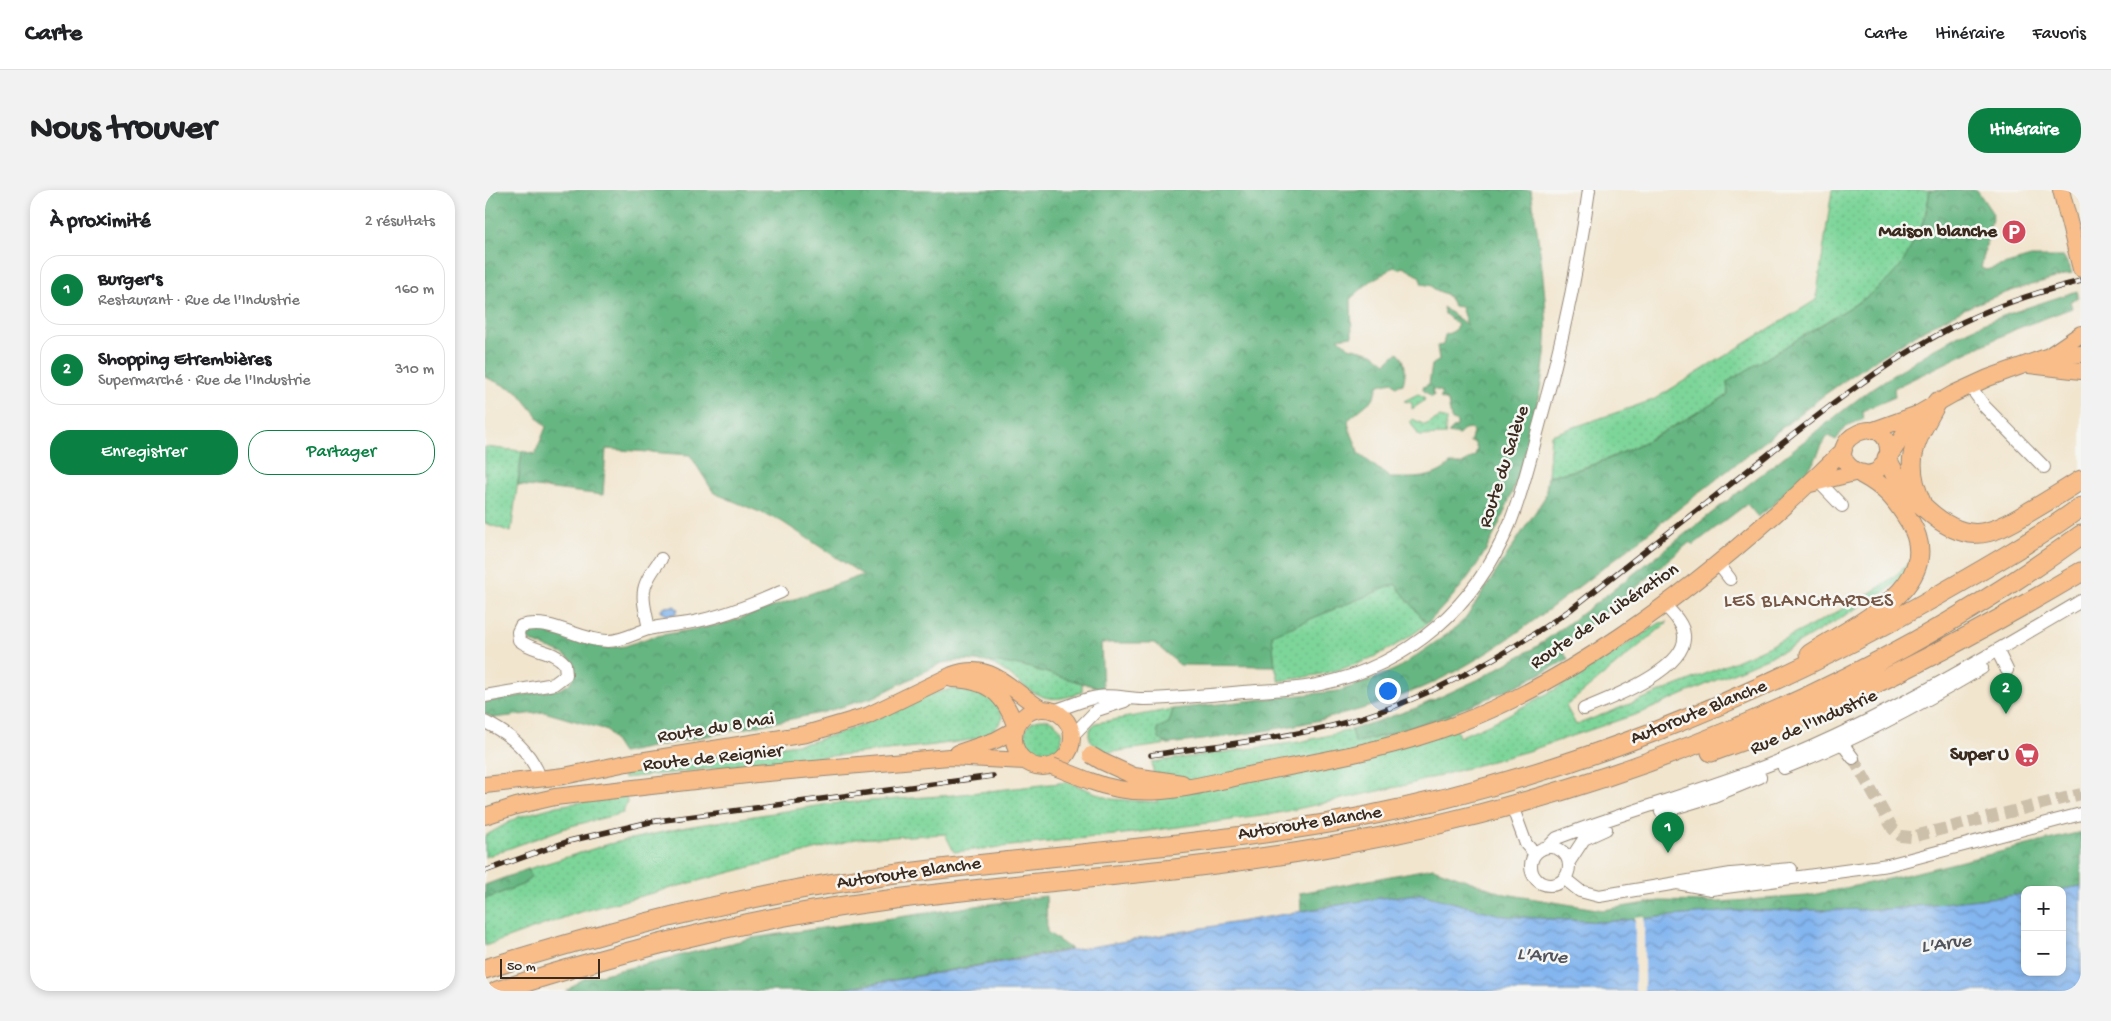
<!DOCTYPE html>
<html lang="fr">
<meta charset="utf-8">
<style>
:root{--surface:#fff;--page:#f2f2f2;--text:#202124;--muted:#757577;--line:#e0e0e0;--accent:#0b8043}
body{margin:0;font-family:"Gochi Hand",sans-serif;background:var(--page);color:var(--text)}
.controls{position:absolute;right:15px;bottom:15px;display:grid;overflow:hidden;border-radius:10px;box-shadow:0 2px 8px #0003}
.controls button{width:45px;height:45px;display:grid;place-items:center;padding:0;border:0;border-bottom:1px solid var(--line);background:var(--surface);color:var(--text);font:25px sans-serif}
.scale{position:absolute;left:15px;bottom:12px;width:100px;box-sizing:border-box;padding-left:5px;border:2px solid #3b2a1e;border-top:0;font-size:14px;line-height:18px;white-space:nowrap;color:#3b2a1e;-webkit-text-stroke:4px #f6f6f2;paint-order:stroke}
.you{position:absolute;left:902px;top:500px;width:18px;height:18px;margin:-12px;border:4px solid #fff;border-radius:50%;background:#1a73e8;box-shadow:0 0 0 8px #1a73e833}
.badge{display:grid;place-items:center;width:32px;height:32px;border-radius:50%;background:var(--accent);color:#fff;font-size:16px;font-weight:700}
.pin{position:absolute;translate:-50% -41px;filter:drop-shadow(0 1px 2px #0008)}
.pin::after{content:'';position:absolute;top:26px;width:18px;height:15px;background:inherit;clip-path:polygon(0 0,100% 0,50% 100%)}
.list{margin:0;padding:0;list-style:none}
h2{display:flex;justify-content:space-between;align-items:center;height:65px;margin:0;padding:0 20px;font-size:21px}
h2 small{font-size:16px;font-weight:400;color:var(--muted)}
.list li{display:grid;grid-template-columns:32px 1fr auto;gap:15px;align-items:center;box-sizing:border-box;height:70px;margin:0 10px 10px;padding:0 10px;border:1px solid var(--line);border-radius:20px}
.list b{display:block;font-size:19px;white-space:nowrap}
.list p{margin:0;font-size:16px;white-space:nowrap;color:var(--muted)}
.list em{font-size:16px;font-style:normal;color:var(--muted)}
.actions{display:flex;gap:10px;padding:15px 20px}
.actions a{flex:1;padding:11px 0;border:1px solid var(--accent);border-radius:20px;text-align:center;font-size:18px;color:var(--accent)}
.actions .main{background:var(--accent);color:#fff}
.map{position:relative;flex:none;width:1596px;height:801px;overflow:hidden;border-radius:20px}
header{display:flex;align-items:center;gap:30px;box-sizing:border-box;height:70px;padding:0 25px;background:var(--surface);border-bottom:1px solid var(--line)}
header strong{font-size:24px}
nav{display:flex;gap:28px;margin-inline-start:auto;font-size:18px}
.intro{display:flex;align-items:center;justify-content:space-between;box-sizing:border-box;height:120px;padding:0 30px}
h1{margin:0;font-size:35px}
.button{padding:12px 22px;border-radius:20px;background:var(--accent);color:#fff;font-size:18px;font-weight:700}
main{display:flex;gap:30px;padding:0 30px}
aside{flex:1;background:var(--surface);border-radius:20px;box-shadow:0 2px 8px #0003}
.map>svg:first-child{display:block}
</style>
<header>
<strong>Carte</strong>
<nav><a>Carte</a><a>Itinéraire</a><a>Favoris</a></nav>
</header>
<div class="intro"><h1>Nous trouver</h1><a class="button">Itinéraire</a></div>
<main>
<aside>
<h2>À proximité<small>2 résultats</small></h2>
<ul class="list">
<li><span class="badge">1</span><div><b>Burger's</b><p>Restaurant · Rue de l'Industrie</p></div><em>160 m</em></li>
<li><span class="badge">2</span><div><b>Shopping Etrembières</b><p>Supermarché · Rue de l'Industrie</p></div><em>310 m</em></li>
</ul>
<div class="actions"><a class="main">Enregistrer</a><a>Partager</a></div>
</aside>
<div class="map">
<svg width="1596" height="801" viewBox="0 0 1596 801">
<defs>
<pattern id="grass-dots" width="8" height="8" patternUnits="userSpaceOnUse" patternTransform="scale(1.25)"><rect width="8" height="8" fill="#7dd59a"/><path d="M2 2h.1M6 6h.1" fill="none" stroke="#6db784" stroke-width="1.8" stroke-linecap="round"/></pattern>
<pattern id="forest-crowns" width="20" height="18" patternUnits="userSpaceOnUse" patternTransform="scale(1.25)"><rect width="20" height="18" fill="#66b682"/><path d="M2 6a3 3 0 1 1 6 0M12 15a3 3 0 1 1 6 0" fill="none" stroke="#55946a"/></pattern>
<pattern id="water-waves" width="16" height="10" patternUnits="userSpaceOnUse" patternTransform="scale(1.25)"><rect width="16" height="10" fill="#83b5ef"/><path d="M0 5q4-4 8 0t8 0" fill="none" stroke="#6c93c1"/></pattern>
</defs>
<rect width="100%" height="100%" fill="#f6f6f2"/>
<filter id="ink" filterUnits="userSpaceOnUse"><feTurbulence type="fractalNoise" baseFrequency=".02" numOctaves="2"/><feDisplacementMap in="SourceGraphic" scale="10" xChannelSelector="R" yChannelSelector="G"/><feConvolveMatrix kernelMatrix="1 2 1 2 8 2 1 2 1" color-interpolation-filters="sRGB"/></filter>
<filter id="wash" filterUnits="userSpaceOnUse"><feTurbulence type="fractalNoise" baseFrequency=".0096" numOctaves="4" result="noise"/><feDisplacementMap in="SourceGraphic" scale="20" xChannelSelector="R" yChannelSelector="G"/><feGaussianBlur stdDeviation="1.12" result="paint"/><feColorMatrix in="noise" values="0 0 0 0 0 0 0 0 0 0 0 0 0 0 0 0 0 1.4 0 .05"/><feComposite in="paint" operator="in"/></filter>
<g filter="url(#wash)">
<rect width="100%" height="100%" fill="#f1e5ce"/>
<path fill="url(#grass-dots)" stroke="#5c805c" d="M1347,0H1445C1441,26 1433,53 1417,75C1397,101 1365,117 1337,134C1306,154 1274,173 1242,192L1243,205C1187,236 1127,276 1063,286L1066,245L1168,210L1331,110Z
M933,204L940,207L939,211L927,219V213L919,211Z
M955,227L962,229L960,245L934,246L925,231L928,229L940,235Z
M0,257L37,261L26,342L0,333Z
M1426,369L1418,387L1401,401L1305,458L1158,522L1043,561L921,595L784,625L648,643L469,662L460,644L371,649L92,723L0,756V709L39,694L46,686L43,679L124,654L201,637L343,614L468,605L583,592L626,609L672,612L667,572L814,552L866,540L870,553L918,541L966,524L974,547L1015,529L1071,499L1175,433L1183,432L1081,516L1091,535C1182,499 1274,466 1359,418C1382,404 1410,391 1426,369Z
M910,394L942,434C891,472 856,483 794,491L790,476L787,445Z
M501,471L535,475L597,493V502C548,523 541,488 501,471Z
M466,499C491,499 509,502 518,528C506,552 474,551 450,555L139,588L138,582L193,571L326,552L375,536L443,505Z
M688,519L684,533L674,549L684,554L620,563C608,557 596,543 611,533Z
M539 548a19 19 0 1 1 38 0a19 19 0 1 1-38 0Z
M141,605L142,612L138,623L86,636L0,667V646L33,627L72,616Z"/>
<path fill="url(#forest-crowns)" stroke="#507050" fill-rule="evenodd" d="M0,0H1046C1052,41 1059,83 1061,124C1066,190 1031,314 995,370C980,394 962,413 942,434L910,394L787,445L790,476L695,475L669,453H616L618,499L535,475L479,470L457,473L389,507L336,523L137,563L122,540L59,522L9,528L0,524V512L75,499L84,494L89,487L87,471C74,458 57,459 43,449L42,445L45,440L70,441L121,458L140,456L166,447L239,434L378,385L296,331L229,303L205,265L121,259L118,305L33,295L37,261L50,264L61,237L32,201L0,187ZM909,77L913,79L918,77L934,86L937,94L947,96L949,99L962,105L969,116L976,117L982,135L958,117L959,123L973,135L969,141L960,145L958,155L952,156L954,170L947,175L944,194L938,197V200L947,207L949,206L947,199L956,201L957,205L955,208L963,211L966,229L972,232V237L968,238L963,243L974,245L979,239L986,238L988,243L985,252H989L992,259L990,266L977,274H965C949,290 927,288 905,288L873,263C871,249 864,244 863,230L888,209L894,195L907,192L911,196L918,194C921,184 922,171 913,162L901,173L888,163L864,157L853,148L867,146L866,108L886,91Z
M1445,0H1492L1508,24L1496,78L1501,80L1546,67H1579L1587,83C1550,94 1510,104 1475,121C1427,144 1382,175 1339,205C1265,263 1191,321 1117,379C1060,422 1002,470 936,498C855,532 769,544 684,554L674,549L672,538L684,533L688,519L853,501L887,490L913,478L967,441L981,428L1060,307L1063,286C1127,277 1187,236 1243,205L1242,192L1379,109L1404,89L1417,74L1434,42L1441,24Z
M1592,101L1593,108L1585,111L1587,118L1531,139L1409,198L1410,207L1377,221L1379,229L1361,236L1351,250L1343,246C1335,256 1333,268 1325,277C1310,297 1292,312 1273,327L1262,314L1208,355L1205,352L1133,413L1075,457L1083,469C1015,507 945,534 870,553L866,540L931,518L992,490L1051,457L1110,414L1382,202C1411,183 1440,164 1470,147C1508,127 1551,115 1592,101Z
M1596,642V696L1574,700H1540V704L1405,719L1247,721L1117,732L1019,726L935,704L895,708L816,721L815,703L948,678L1020,704L1118,720L1174,711L1234,712L1322,706L1408,688Z
M43,679L46,686L39,694L0,709V695Z
M561,706L562,742L586,759L346,801H81L98,789L267,748Z"/>
<path fill="url(#water-waves)" stroke="#5f7086" d="M190,416L193,419L191,424L182,425L175,421L178,417Z
M1596,696V799L1579,801H346L895,708L935,704L1019,726L1117,732L1247,721L1405,719L1540,704V782H1577V700H1574Z"/>
<path fill="#f1e5ce" d="M1159,726V801H1150V727Z"/>
</g>
<g filter="url(#ink)">
<g fill="none" stroke-linecap="round" stroke-linejoin="round">
<path stroke="#cdc0ab" stroke-width="12" stroke-dasharray="12 6" stroke-linecap="butt" d="M1368,568L1408,639L1416,646L1426,647L1596,604"/>
<defs>
<path id="minor" d="M1484,195L1500,217L1559,277
M1334,292L1357,316
M1232,372L1245,389
M164,439C157,404 153,399 176,369
M1512,460L1522,480
M0,506L69,494L81,485L80,474C68,459 48,462 34,450L33,442L36,436C67,427 93,451 123,451C137,451 150,443 163,439C179,435 196,435 213,431C241,425 269,414 296,402
M1099,519C1124,509 1203,479 1199,445C1198,433 1187,423 1179,414
M567,521C583,517 598,509 613,507C629,504 646,510 661,509C693,508 726,505 758,502C784,500 811,500 836,494C924,475 991,416 1025,333C1038,300 1046,265 1055,232C1077,155 1093,79 1104,0
M0,532C26,545 46,561 56,590
M587,546L612,520L640,511
M1353,548L1368,568
M1299,578C1368,551 1433,516 1497,478
M1027,616L1041,654L1050,664
M1176,622L1229,606L1275,587
M1046 676a19 19 0 1 1 38 0a19 19 0 1 1-38 0Z
M1063,657L1072,648L1096,639C1162,615 1230,597 1296,570C1401,527 1498,469 1596,411
M1084,672L1099,649L1121,639
M1080,689L1095,701L1114,706L1246,684L1306,679
M1192,693L1226,699L1403,675L1596,624"/>
<path id="major" d="M1576,0L1596,79
M1564,166L1596,164
M1544,175L1596,181
M1386,241L1433,224L1468,204L1503,188L1564,166L1596,144
M1403,266C1407,215 1331,251 1368,279C1374,284 1382,285 1390,282C1398,278 1425,235 1433,224
M1325,294L1373,282
M467,489C503,490 520,504 531,538
M529 548a29 29 0 1 1 58 0a29 29 0 1 1-58 0Z
M473,563L511,550L531,539
M616,571L649,586L697,593
M605,591C664,614 715,594 773,583C840,570 906,559 969,535C1082,493 1197,407 1287,327C1312,306 1335,282 1359,260
M0,595L79,586L142,573L321,544L382,526L467,485C509,470 525,501 557,519
M0,626L31,616L70,607L271,584L464,567L540,571"/>
<path id="highway" d="M1402,268C1412,292 1422,302 1441,319C1479,354 1503,348 1544,322C1561,312 1579,301 1596,290
M1436,312C1417,269 1431,250 1452,212
M1325,464C1368,436 1463,396 1425,332C1411,309 1401,297 1377,284
M1226,562C1357,517 1477,452 1596,382
M0,779C124,740 249,707 377,689C541,665 709,659 872,628C1080,587 1268,511 1452,406C1501,378 1550,350 1596,317
M12,801C135,762 259,729 387,712C539,691 693,684 844,657C1114,608 1374,507 1596,345"/>
</defs>
<use href="#minor" stroke="#968876" stroke-width="14"/>
<use href="#major" stroke="#968876" stroke-width="18"/>
<use href="#highway" stroke="#968876" stroke-width="21"/>
<use href="#minor" stroke="#fff" stroke-width="12"/>
<use href="#major" stroke="#f8bd89" stroke-width="16"/>
<use href="#highway" stroke="#f8bd89" stroke-width="19"/>
<defs>
<path id="rail" d="M666,565C727,556 787,550 847,536C934,514 1011,471 1085,420C1145,373 1206,325 1266,278C1328,229 1389,179 1458,142C1502,118 1548,103 1596,91
M0,681L84,651L165,632L508,586"/>
</defs>
<use href="#rail" stroke="#3b2a1e" stroke-width="5.5"/>
<use href="#rail" stroke="#f6f6f2" stroke-width="4" stroke-dasharray="11" stroke-linecap="butt"/>
<defs>
<path id="major-bridge" d="M606,565L616,571
M567,576L605,591"/>
</defs>
<use href="#major-bridge" stroke="#968876" stroke-width="18" stroke-linecap="butt"/>
<use href="#major-bridge" stroke="#f8bd89" stroke-width="16"/>
</g>
</g>
<defs>
<symbol id="parking-disc" viewBox="-11 -11 22 22"><circle r="9.5" fill="#d1495b" stroke="#f6f6f2"/><path d="M-3.5-5.5H1a3.5 3.5 0 0 1 0 7H-1V5.5H-3.5ZM-1-3.4V-.6H.8a1.4 1.4 0 0 0 0-2.8Z" fill="#fff"/></symbol>
<symbol id="supermarket-disc" viewBox="-11 -11 22 22"><circle r="9.5" fill="#d1495b" stroke="#f6f6f2"/><path d="M-6-5.5h2.5l.6 2H6L4.5 2H-2.5L-4.4-4H-6ZM-1.5 3.2a1.3 1.3 0 1 0 .1 0ZM3 3.2a1.3 1.3 0 1 0 .1 0Z" fill="#fff"/></symbol>
</defs>
<g fill-rule="evenodd">
<use href="#parking-disc" x="1515" y="28" width="28" height="28"/>
<use href="#supermarket-disc" x="1528" y="551" width="28" height="28"/>
</g>
<g text-anchor="middle" dominant-baseline="central" stroke-width="5" stroke-linejoin="round" paint-order="stroke">
<g font-size="19" font-weight="bold" fill="#3b2a1e" stroke="#f6f6f2" text-anchor="end">
<text x="1512" y="42">Maison blanche</text>
<text x="1524" y="565">Super U</text>
</g>
<g font-size="19" fill="#3b2a1e" stroke="#f6f6f2">
<text transform="translate(1020 277) rotate(-72)">Route du Salève</text>
<text transform="translate(1120 427) rotate(-34)">Route de la Libération</text>
<text transform="translate(1214 523) rotate(-22)">Autoroute Blanche</text>
<text transform="translate(1329 533) rotate(-24)">Rue de l'Industrie</text>
<text transform="translate(231 539) rotate(-9)">Route du 8 Mai</text>
<text transform="translate(228 569) rotate(-6)">Route de Reignier</text>
<text transform="translate(825 634) rotate(-9)">Autoroute Blanche</text>
<text transform="translate(424 684) rotate(-8)">Autoroute Blanche</text>
</g>
<g font-size="20" letter-spacing="1" fill="#775644" stroke="#f6f6f2">
<text x="1324" y="412">LES BLANCHARDES</text>
</g>
<g font-size="20" font-style="italic" fill="#51545d" stroke="#f6f6f2">
<text transform="translate(1461 755) rotate(-7)">L'Arve</text>
<text transform="translate(1057 767) rotate(5)">L'Arve</text>
</g>
</g>
</svg>
<div class="controls">
<button>+</button>
<button>−</button>
</div>
<div class="scale">50 m</div>
<div class="you"></div>
<div class="pin badge" style="left:1183px;top:663px">1</div>
<div class="pin badge" style="left:1521px;top:524px">2</div>
</div>
</main>
